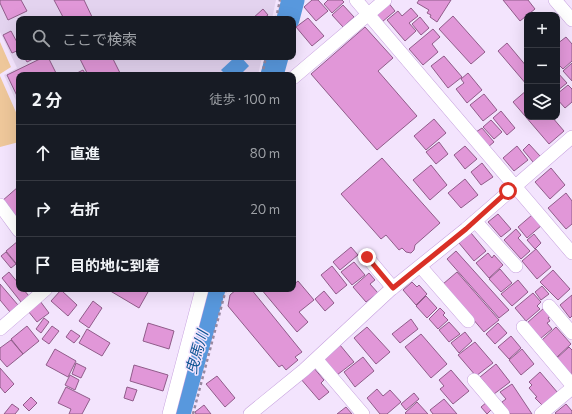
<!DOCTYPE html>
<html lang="ja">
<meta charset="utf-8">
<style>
:root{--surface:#171b24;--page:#20242c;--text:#f1f3f6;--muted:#9ea1a6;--line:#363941}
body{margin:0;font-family:Commissioner,"Noto Sans JP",sans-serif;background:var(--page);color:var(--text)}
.controls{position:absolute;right:12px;top:12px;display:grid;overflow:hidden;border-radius:8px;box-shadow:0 4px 16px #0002}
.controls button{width:36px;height:36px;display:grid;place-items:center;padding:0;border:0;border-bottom:1px solid var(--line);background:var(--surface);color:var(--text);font:20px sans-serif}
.stop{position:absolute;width:12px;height:12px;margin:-9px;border:3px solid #d93025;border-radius:50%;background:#fff}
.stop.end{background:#d93025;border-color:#fff;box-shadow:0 1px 4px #0008}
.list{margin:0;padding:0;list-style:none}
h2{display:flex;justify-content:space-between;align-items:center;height:52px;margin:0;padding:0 16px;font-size:17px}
h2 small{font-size:13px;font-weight:400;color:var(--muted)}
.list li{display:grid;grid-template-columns:26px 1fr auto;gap:12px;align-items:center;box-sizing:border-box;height:56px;padding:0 16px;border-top:1px solid var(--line)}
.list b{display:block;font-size:15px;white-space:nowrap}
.list em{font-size:13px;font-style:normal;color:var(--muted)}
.icon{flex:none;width:22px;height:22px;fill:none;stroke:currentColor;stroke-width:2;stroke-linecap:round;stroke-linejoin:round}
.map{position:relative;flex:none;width:572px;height:414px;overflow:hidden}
.search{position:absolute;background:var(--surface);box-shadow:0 4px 16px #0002;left:16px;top:16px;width:280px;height:44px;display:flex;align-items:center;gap:10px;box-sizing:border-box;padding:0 14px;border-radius:8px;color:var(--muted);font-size:15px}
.panel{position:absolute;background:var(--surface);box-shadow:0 4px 16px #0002;left:16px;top:72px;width:280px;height:220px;border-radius:8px}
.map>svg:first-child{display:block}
</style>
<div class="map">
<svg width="572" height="414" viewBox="0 0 572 414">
<rect width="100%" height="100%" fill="#f3e4fd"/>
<path fill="#e3d3ef" d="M0,0H276L272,19H19V57H262L258,75H19V107L4,75L17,68L0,32Z"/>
<path fill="#eec79a" d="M0,42L11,67L0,74Z
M0,76L19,119V142L0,147Z"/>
<path fill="#5898dd" d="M235,57H241L249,66L240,75H226L221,70Z"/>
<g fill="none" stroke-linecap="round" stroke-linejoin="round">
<path stroke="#5898dd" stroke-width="23" d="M288,19L293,0
M272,75L277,57
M179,414L214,289"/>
</g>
<path fill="#e197d8" stroke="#905c8a" d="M0,0H21L27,11L8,20L0,3Z
M54,0H84L93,19H60L63,17Z
M312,0H318L328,11L316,21L304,7Z
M328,0H342L344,2L332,13L324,4Z
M419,0H451L437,22L430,17L431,15L427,13L429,10L417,3Z
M503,0H528L535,9L520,21Z
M387,1L395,11L382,22L374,13Z
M343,5L354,17L343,27L332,15Z
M411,8L418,16L409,23L416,31L405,41L387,20L398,11L402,16Z
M263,9L268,15L263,19H252Z
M453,16L485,52L471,64L439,29Z
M420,17L429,28L421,35L412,24Z
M308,18L324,36L312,46L296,27Z
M365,27L393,58L378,71L417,116L377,150L311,74Z
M433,29L440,37L432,44L438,52L423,65L409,49Z
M11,31L19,46V50L12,53L3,35Z
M566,37L572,44V61L563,69L557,63V44Z
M507,43L527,67V85L498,51Z
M444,56L462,77L448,88L431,66Z
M24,57H37L27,62Z
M44,57H48L57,75H19V100L7,75Z
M79,57H112L121,75H88Z
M572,63V81L563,71Z
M83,70L86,75H73Z
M557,72L567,83L557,91Z
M468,73L482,90L467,103L456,89L464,83L461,79Z
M568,85L572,89V102L565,108L557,99V94Z
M527,90V117H552L564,131L549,144L513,102Z
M484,94L497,110L483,121L470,105Z
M501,111L515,128L507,135L493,118Z
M434,119L446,133L426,150L414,136Z
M491,120L502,132L494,139L483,127Z
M482,128L494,142L488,147L476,132Z
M439,142L448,154L436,164L426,152Z
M529,144L540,156L533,162L523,150Z
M465,146L477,159L465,169L454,155Z
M517,146L528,160L514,171L503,158Z
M382,158L440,223L415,245L414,250L411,253L406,252L402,248L399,250L386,235L381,239L341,194Z
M482,163L493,177L481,185L471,172Z
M431,165L447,185L430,200L413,180Z
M551,168L565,185L550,199L535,182Z
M465,179L478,195L461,208L448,193Z
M18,187L19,216L16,218L2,201Z
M566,193L572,201V224L566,229L548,208Z
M498,214L511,229L501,237L488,222Z
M532,215L542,225L527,238L518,227Z
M516,229L521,235L518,238L530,251L521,259L504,240Z
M471,233L486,251L474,261L459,243Z
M534,234L541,243L535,249L527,240Z
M18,241L19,242V267L6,251Z
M351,247L358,255L340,270L333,262Z
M536,249L551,267L537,279L522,261Z
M456,251L509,310L499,318L447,259Z
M6,252L16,264L11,268L1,256Z
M488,253L492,258L494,255L503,265L489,278L476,263Z
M354,262L365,275L352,285L341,272Z
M332,266L347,285L336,294L321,275Z
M500,269L512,283L501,292L489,279Z
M553,270L570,289L558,300L540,282Z
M9,272L19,284V289H23L29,296L21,302L2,278Z
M457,272L499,320L484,332L443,284Z
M369,273L375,280L370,284L378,293L366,302L353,287Z
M518,280L528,292L512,306L501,294Z
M298,281L314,300L299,312L308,322L297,332L261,289H293V285Z
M412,282L417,287L419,285L427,294L416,305L403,290Z
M0,284L18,305L10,312L0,300Z
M542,286L549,294L541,300L535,292Z
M107,289H143L148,292L139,308Z
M237,289H251L302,352L295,357L298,360L286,370L282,365L279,367L228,306L230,295Z
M61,290L77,305L68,316L51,301Z
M324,291L334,303L325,311L315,299Z
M533,293L541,302L537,306L540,309L526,321L515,308Z
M572,295V316L570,318L560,305Z
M426,296L437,308L427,318L416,306Z
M40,301L49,313L37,322L28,311Z
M93,301L102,308L89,328L79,321Z
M440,308L445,313L443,315L448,320L438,329L429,319Z
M544,308L551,316L548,318L550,321L547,323L552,329L540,339L527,323Z
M44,318L49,322L41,333L36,329Z
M411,319L418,329L400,343L392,334Z
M449,322L460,334L449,342L439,330Z
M148,323L174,331L169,349L143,341Z
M498,323L507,333L495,344L486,334Z
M27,326L39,341L23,354L11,339Z
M52,326L59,331L49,344L42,339Z
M367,327L390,352L376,364L354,338Z
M556,327L571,344L557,357L542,340Z
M87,329L110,343L102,356L79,343Z
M71,330L80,336L74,343L66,337Z
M465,332L472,341L459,353L451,343Z
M421,334L447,364L431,378L405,347Z
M511,336L521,348L509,359L498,347Z
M11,340L23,354L7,367L0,359V348Z
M475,342L493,363L476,376L458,355Z
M340,345L354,362L337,375L323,358Z
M569,347L572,350V376L556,359Z
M55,349L76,361L68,377L46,365Z
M522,349L534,364L521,375L509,360Z
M363,357L374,371L355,387L344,372Z
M76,363L86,368L81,378L72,374Z
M496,364L510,382L494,394L480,377Z
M134,365L168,375L163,391L130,381Z
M313,367L324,380L321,383L329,392L319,400L300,378Z
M0,368L14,384L5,393L0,387Z
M451,370L469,391L453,404L440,389L444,386L439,380Z
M540,372L558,393L543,406L535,398L537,397L529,388L532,385L529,382Z
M70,375L79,380L75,390L65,385Z
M217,376L235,398L225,407L206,384Z
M512,384L532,414H510L502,402L506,399L500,392Z
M66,387L90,399L82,414H69L71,409L58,403Z
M127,387L137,390L133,401L124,398Z
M377,389L383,396L390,390L401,402L387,414H380L367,398Z
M414,393L419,399L406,410L401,404Z
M31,397L37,403L29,411L23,405Z
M444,399L457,414H433L430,410Z
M417,402L428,414H406L405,413Z
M487,402L493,408L487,414L481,407Z
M12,404L19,409L15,414H4Z
M566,404L572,411V414H556L555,413Z
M204,405L211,414H196L195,412Z
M346,407L352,414H337Z"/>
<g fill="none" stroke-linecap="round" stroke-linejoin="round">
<defs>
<path id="minor" d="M356,0L572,253
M555,0L572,20
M293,78L385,0
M0,205L19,231
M475,221L516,266
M367,257L393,288
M420,266L468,321
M549,306L572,333
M523,327L572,385
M0,329L46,289
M316,359L363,414
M474,380L503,414
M169,414L202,289
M250,414L304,370L389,291L466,229L572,137
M541,414L572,388"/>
</defs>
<use href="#minor" stroke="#c6a1de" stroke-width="14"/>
<path stroke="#9789a1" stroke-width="2.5" stroke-dasharray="3 3" stroke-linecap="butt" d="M276,19L280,0
M262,75L266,57
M193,414L226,289"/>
<use href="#minor" stroke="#fff" stroke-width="13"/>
</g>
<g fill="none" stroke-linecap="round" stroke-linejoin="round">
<path stroke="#d93025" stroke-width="5" d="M367,257L393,288L466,229L508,191"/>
</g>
<g text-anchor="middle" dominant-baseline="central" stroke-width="3" stroke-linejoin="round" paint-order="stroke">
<g font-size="15" font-style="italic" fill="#0f5594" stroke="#f3e4fd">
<text transform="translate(196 352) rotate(-74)">曳馬川</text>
</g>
</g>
</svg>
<div class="controls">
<button>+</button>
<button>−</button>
<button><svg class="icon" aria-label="layers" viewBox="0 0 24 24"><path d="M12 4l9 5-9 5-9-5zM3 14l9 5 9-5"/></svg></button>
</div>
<div class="stop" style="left:508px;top:191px"></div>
<div class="stop end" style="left:367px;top:257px"></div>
<div class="search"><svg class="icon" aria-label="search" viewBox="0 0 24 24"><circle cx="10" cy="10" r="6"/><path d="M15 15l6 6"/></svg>ここで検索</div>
<section class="panel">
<h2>2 分<small>徒歩 · 100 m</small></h2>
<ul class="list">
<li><svg class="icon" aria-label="ahead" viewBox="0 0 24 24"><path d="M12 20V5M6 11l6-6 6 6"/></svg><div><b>直進</b></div><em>80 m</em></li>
<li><svg class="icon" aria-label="right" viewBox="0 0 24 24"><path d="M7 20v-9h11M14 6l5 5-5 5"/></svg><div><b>右折</b></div><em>20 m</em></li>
<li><svg class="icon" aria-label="arrive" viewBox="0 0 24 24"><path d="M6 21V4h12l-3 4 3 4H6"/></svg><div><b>目的地に到着</b></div></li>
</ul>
</section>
</div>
